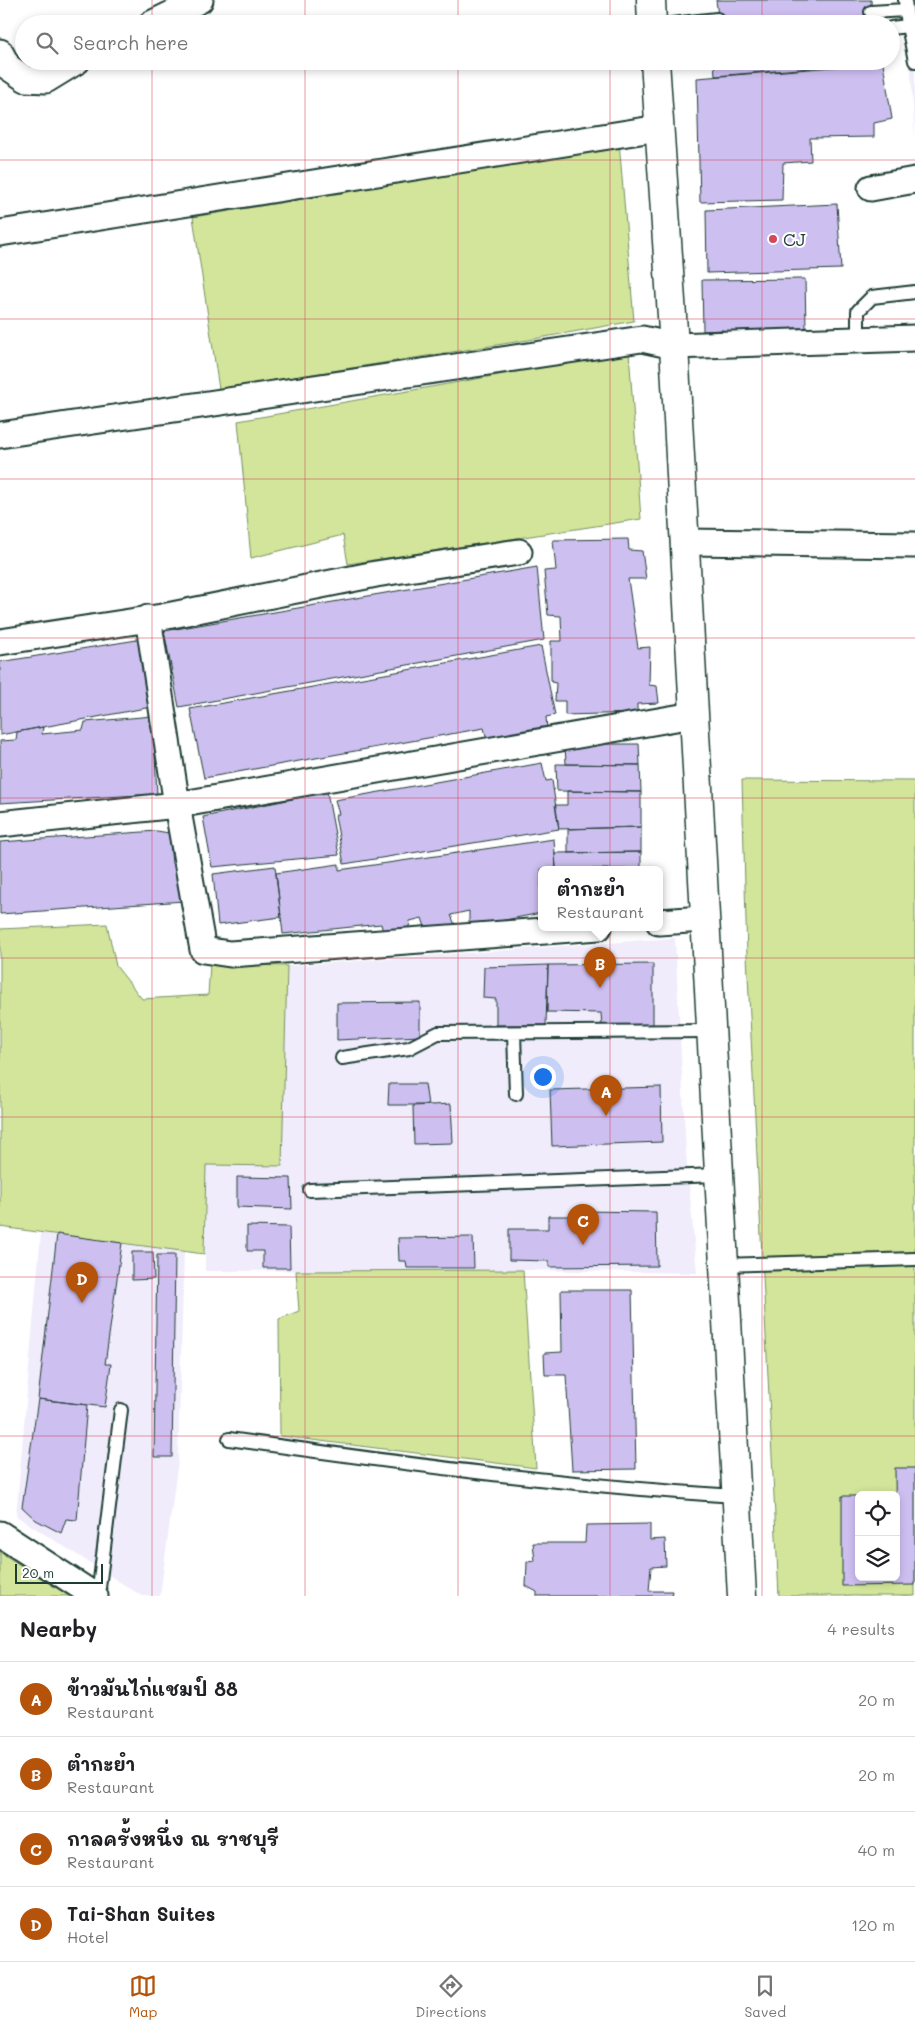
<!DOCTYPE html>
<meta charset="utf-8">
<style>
:root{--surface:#fff;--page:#f2f2f2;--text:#202124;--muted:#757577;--line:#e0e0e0;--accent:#b45309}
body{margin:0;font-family:Mali,"Playpen Sans Thai",sans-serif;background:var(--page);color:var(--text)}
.controls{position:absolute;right:15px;bottom:15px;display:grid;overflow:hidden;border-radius:8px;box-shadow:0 2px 8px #0003}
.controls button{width:45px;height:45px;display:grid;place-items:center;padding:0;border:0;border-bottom:1px solid var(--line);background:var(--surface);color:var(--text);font:25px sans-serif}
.scale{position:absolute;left:15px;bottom:12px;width:88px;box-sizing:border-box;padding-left:5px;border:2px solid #1f3d34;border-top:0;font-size:14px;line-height:18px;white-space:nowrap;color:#1f3d34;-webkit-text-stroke:4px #fff;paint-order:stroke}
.you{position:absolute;left:542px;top:1076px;width:18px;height:18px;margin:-12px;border:4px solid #fff;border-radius:50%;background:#1a73e8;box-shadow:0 0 0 8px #1a73e833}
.badge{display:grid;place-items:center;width:32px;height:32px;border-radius:50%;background:var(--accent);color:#fff;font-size:16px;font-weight:700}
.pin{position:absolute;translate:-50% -41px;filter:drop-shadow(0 1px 2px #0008)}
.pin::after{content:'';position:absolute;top:26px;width:18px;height:15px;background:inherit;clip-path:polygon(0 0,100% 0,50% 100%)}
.popup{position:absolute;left:538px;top:866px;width:125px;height:65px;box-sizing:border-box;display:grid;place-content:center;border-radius:8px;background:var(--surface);filter:drop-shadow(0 1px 4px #0005);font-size:16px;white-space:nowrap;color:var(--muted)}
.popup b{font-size:19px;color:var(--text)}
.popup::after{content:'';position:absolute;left:50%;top:100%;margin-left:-10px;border:10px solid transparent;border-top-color:var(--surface)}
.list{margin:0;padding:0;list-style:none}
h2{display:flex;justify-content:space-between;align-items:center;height:65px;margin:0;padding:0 20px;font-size:21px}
h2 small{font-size:16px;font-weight:400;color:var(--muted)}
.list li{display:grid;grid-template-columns:32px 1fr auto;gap:15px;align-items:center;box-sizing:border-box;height:75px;padding:0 20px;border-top:1px solid var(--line)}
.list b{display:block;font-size:19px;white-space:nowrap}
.list p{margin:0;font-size:16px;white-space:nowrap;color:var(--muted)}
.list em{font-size:16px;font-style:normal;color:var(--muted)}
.icon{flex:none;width:28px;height:28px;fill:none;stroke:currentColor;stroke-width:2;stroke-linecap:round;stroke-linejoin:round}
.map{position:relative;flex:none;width:915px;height:1596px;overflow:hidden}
.search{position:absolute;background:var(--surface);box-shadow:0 2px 8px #0003;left:15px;right:15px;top:15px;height:55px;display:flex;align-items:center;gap:12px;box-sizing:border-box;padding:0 18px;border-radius:28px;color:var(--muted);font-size:19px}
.sheet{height:365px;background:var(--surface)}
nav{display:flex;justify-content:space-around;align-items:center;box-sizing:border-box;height:70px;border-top:1px solid var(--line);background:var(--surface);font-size:14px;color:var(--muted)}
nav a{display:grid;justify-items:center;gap:2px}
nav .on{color:var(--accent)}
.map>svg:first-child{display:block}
</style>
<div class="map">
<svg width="915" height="1596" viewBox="0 0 915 1596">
<rect width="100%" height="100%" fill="#fff"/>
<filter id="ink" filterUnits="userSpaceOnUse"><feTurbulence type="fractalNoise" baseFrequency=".02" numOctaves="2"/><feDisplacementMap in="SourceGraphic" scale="10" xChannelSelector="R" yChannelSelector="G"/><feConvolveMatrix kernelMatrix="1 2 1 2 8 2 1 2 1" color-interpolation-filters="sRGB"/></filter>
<g filter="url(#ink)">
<path fill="#f0ecfb" d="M904,0H915V139L908,26Z
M675,938L686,1152L697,1273L523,1270L205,1271L206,1165L282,1166L287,966Z
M41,1233L184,1252L178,1460L160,1596H142L16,1516Z"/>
<path fill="#d2e59a" stroke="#789167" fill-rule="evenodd" d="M619,141L634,321L528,340L219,389L193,217L516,164Z
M629,352L641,519L348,564L343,535L251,558L238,421Z
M742,780L915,781V1596H779L747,956ZM859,1495H896V1577H859Z
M107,924L116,966L142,999L208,995L210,964L287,966L282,1166L206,1165L204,1254L0,1227V929Z
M523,1270L536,1468L280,1436L279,1319L299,1311L296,1271Z
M0,1552L69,1596H0Z"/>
<path fill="#cebff1" stroke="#1f3d34" d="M716,0H871L872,22L831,24H719Z
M714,61H811V68L715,76Z
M883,63L892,119L874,123V137L810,138L811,161L783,163L782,200L700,202L697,78Z
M837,204L841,269L707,273L706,210Z
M805,279L806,328H791L792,333L723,336V330L703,331L702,280Z
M628,539L629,550L642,551L646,579H628L638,648L650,647L649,685L657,686L659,703L637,704V713L565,715V701H555L556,683L551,682V641H562L561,616L548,615L544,571L556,570L553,540Z
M537,567L544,640L179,707L164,631Z
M143,639L151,707L0,735V662Z
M541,646L555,715L546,717L547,729L487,739L484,728L204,778L190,709Z
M153,716L157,794L0,803V741L16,740L17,732L43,727L42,734L83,730L85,722Z
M565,744H639L640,765L566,764Z
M542,763L546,781L552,780L559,829L344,864L335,815L339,814L335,800Z
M556,764L640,765L641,792L557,791Z
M567,791L641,792V827L559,829L555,805H567Z
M327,792L339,855L212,867L203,817Z
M641,827V852L568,853V829Z
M157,831L169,833L172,864L179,865L184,901L0,914V842Z
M554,839L556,869H541V913L469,927V911L451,915L455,925L425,927L422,918L410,921L409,927L383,932L381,924L283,934L276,873L339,864V870Z
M641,852V869H556L555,853Z
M275,866L281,917L218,925L213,874Z
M653,964V1029L602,1026L601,1013L547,1012L548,965Z
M548,965L546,1025H496V999L483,998L484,967Z
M420,1002V1036L337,1040V1003Z
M389,1084H425L428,1105H388Z
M661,1087L662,1142L552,1146L550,1090Z
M451,1104L453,1143L414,1144L413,1106Z
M237,1177L291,1178L292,1209L237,1207Z
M577,1211L656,1212L657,1266L549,1267V1261L509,1260V1229H548V1216H577Z
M247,1226L289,1227L290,1268H263V1251H247Z
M57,1234L122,1243L105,1364H111L105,1407L38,1399Z
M473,1237L474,1268H407L406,1261H399L398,1238Z
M132,1252H153L154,1279L132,1280Z
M157,1255H175L172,1457H154Z
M561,1290H632L636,1469L572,1470L566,1375H545L544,1353L562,1352Z
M38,1399L87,1405L77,1520L66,1519L61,1533L36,1520L22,1507Z
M895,1468H915V1585L842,1586V1496H859V1577H896Z
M650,1524V1540L665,1539L666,1566L651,1567L649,1591H672L671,1596H537V1592L526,1586L527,1562L535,1561L533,1543H585L586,1525Z"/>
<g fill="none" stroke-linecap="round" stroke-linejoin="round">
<defs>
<path id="lane" d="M905,0L908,26L915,61
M871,12L905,10
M672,24L717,19
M891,28L908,26
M858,339V311L872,297L915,292
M514,1033L516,1094
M342,1058L409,1048L438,1033L711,1031
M310,1190L718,1175
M723,1265L915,1259
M229,1439C398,1463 566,1486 736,1496
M98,1596L121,1410"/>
<path id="street" d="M151,24L200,0
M0,52L8,67L26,79L46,80L77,61
M871,188L915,180
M0,233L659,128
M0,435L642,339L674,346L915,338
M684,542L915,545
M148,618L177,805L203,950L230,954L599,927
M0,642L162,617L376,574L519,552
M0,824L177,805L693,715
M659,922L704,919
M0,1534L95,1596"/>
<path id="secondary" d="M651,0L652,24
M655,61L674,346L742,1596"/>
</defs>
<use href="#lane" stroke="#1f3d34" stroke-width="16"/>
<use href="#street" stroke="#1f3d34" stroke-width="29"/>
<use href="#secondary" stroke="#1f3d34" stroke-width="31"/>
<use href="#lane" stroke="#fff" stroke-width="12"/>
<use href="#street" stroke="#fff" stroke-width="25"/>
<use href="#secondary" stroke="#fff" stroke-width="28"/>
</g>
</g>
<path fill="none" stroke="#d1495b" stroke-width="1" stroke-opacity="0.55" d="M152,0V24M305,0V24M458,0V24M610,0V24M762,0V24M152,61V1596M305,61V1596M458,61V1596M610,61V1596M762,61V1596M0,160H915M0,319H915M0,479H915M0,638H915M0,798H915M0,958H915M0,1117H915M0,1277H915M0,1436H915"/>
<circle fill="#d1495b" stroke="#fff" stroke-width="2" cx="773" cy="239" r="5"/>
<g text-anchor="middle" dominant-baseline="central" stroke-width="4" stroke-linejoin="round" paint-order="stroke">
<g font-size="18" fill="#1f3d34" stroke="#fff" text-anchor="start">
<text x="783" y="239">CJ</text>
</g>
</g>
</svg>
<div class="controls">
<button><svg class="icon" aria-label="locate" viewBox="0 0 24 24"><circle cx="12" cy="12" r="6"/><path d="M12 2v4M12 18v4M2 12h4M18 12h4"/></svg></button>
<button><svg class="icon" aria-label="layers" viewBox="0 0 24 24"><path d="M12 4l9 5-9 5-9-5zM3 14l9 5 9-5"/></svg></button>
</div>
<div class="scale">20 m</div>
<div class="you"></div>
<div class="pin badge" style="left:606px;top:1116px">A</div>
<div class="pin badge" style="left:600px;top:988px">B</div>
<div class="popup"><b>ตำกะยำ</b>Restaurant</div>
<div class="pin badge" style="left:583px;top:1245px">C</div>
<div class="pin badge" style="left:82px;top:1303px">D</div>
<div class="search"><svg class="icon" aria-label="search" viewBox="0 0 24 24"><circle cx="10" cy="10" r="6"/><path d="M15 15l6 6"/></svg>Search here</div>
</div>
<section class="sheet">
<h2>Nearby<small>4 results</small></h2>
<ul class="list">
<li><span class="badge">A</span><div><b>ข้าวมันไก่แชมป์ 88</b><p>Restaurant</p></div><em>20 m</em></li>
<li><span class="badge">B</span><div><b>ตำกะยำ</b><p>Restaurant</p></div><em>20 m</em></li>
<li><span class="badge">C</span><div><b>กาลครั้งหนึ่ง ณ ราชบุรี</b><p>Restaurant</p></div><em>40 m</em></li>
<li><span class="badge">D</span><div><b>Tai-Shan Suites</b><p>Hotel</p></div><em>120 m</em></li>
</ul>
</section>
<nav>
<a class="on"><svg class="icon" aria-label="map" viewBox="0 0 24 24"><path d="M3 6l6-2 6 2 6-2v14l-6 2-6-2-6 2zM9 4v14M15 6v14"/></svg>Map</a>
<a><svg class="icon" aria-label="directions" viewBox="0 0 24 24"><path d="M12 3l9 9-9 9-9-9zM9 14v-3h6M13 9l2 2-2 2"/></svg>Directions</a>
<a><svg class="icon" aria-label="saved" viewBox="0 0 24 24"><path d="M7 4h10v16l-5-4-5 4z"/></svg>Saved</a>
</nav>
